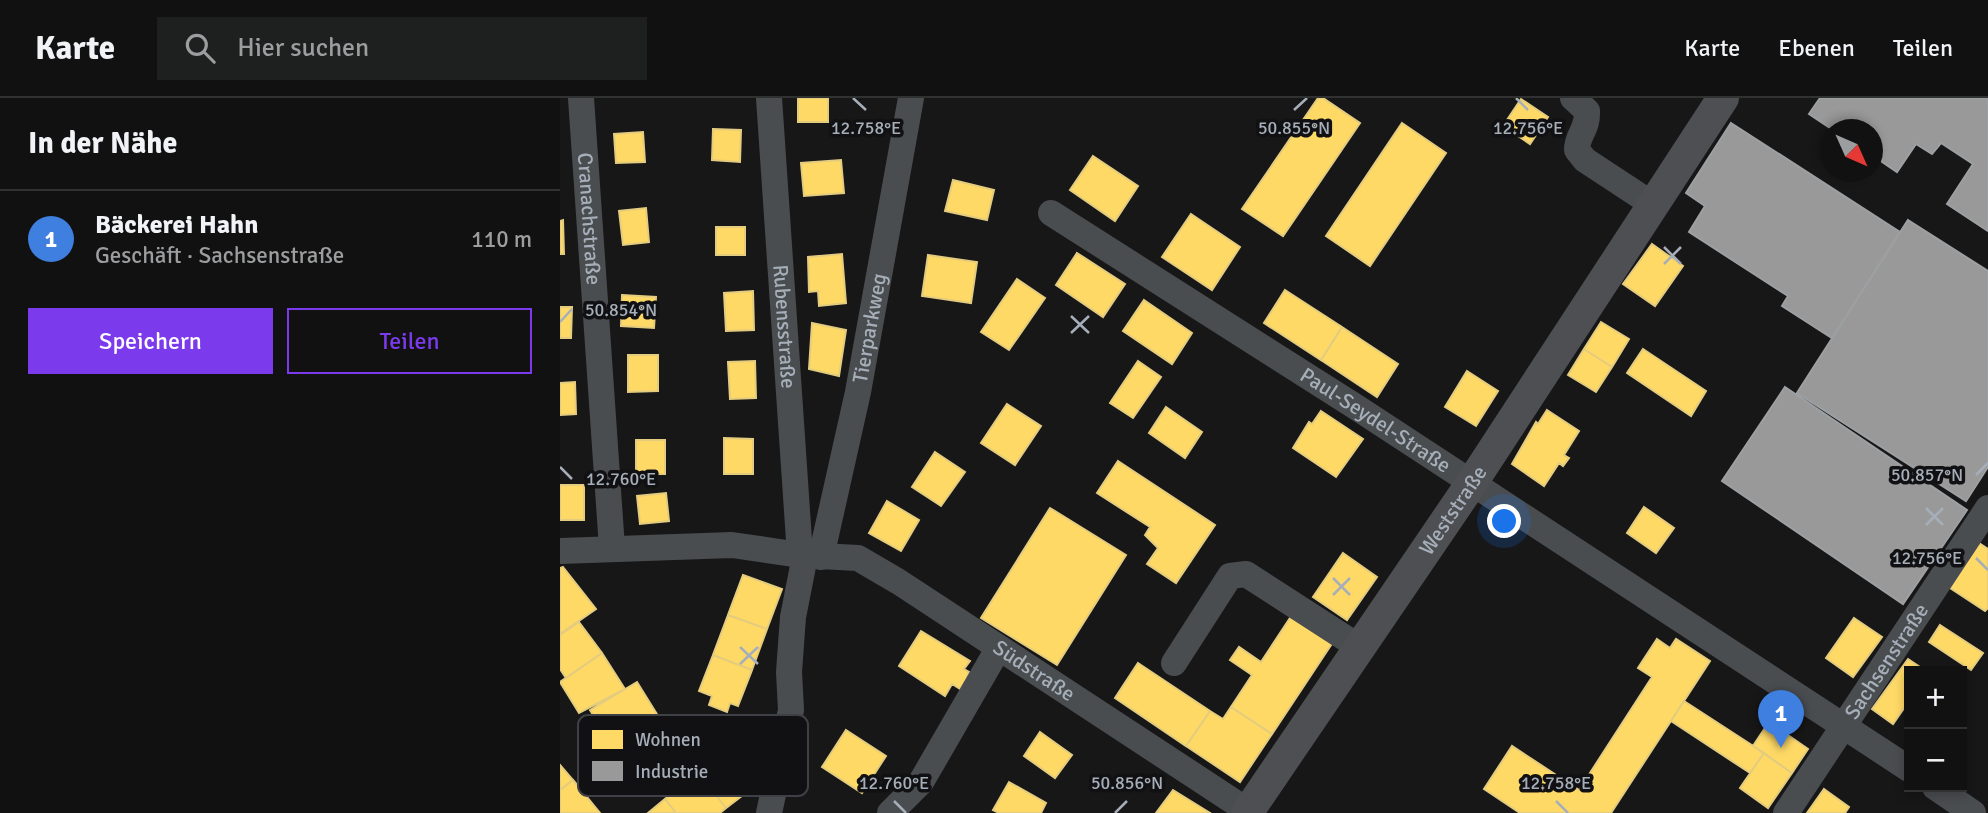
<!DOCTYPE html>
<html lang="de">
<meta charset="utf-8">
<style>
:root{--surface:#111;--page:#1e1f1f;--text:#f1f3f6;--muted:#9c9d9f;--line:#303131;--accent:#7c3aed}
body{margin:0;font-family:Signika,sans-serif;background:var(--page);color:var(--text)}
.controls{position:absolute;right:21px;bottom:21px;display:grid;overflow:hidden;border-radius:0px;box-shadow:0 4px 10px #0003}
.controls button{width:63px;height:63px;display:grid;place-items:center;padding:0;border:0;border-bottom:2px solid var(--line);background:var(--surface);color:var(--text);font:35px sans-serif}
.compass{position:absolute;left:1260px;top:21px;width:63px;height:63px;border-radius:50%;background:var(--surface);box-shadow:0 4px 10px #0003;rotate:135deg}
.you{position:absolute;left:945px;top:424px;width:24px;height:24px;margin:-18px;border:5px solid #fff;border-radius:50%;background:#1a73e8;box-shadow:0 0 0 10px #1a73e833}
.badge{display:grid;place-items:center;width:46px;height:46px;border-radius:50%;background:var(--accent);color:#fff;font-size:23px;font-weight:700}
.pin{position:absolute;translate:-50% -58px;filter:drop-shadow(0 2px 4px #0008)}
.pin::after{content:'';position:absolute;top:37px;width:24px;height:21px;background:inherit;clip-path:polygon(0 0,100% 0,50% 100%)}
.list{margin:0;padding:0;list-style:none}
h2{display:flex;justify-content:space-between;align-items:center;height:91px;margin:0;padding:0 28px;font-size:30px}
h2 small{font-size:23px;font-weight:400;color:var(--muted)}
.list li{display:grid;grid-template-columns:46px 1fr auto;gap:21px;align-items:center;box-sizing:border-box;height:98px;padding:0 28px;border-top:2px solid var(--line)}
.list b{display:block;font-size:26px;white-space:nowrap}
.list p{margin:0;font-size:23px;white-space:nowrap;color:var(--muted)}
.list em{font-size:23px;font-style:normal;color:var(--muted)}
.actions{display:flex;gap:14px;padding:21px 28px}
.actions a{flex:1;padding:16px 0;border:2px solid var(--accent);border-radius:0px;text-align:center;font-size:24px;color:var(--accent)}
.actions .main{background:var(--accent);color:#fff}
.icon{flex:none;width:38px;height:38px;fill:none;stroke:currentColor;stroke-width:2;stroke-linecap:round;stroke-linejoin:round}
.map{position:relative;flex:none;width:1428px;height:715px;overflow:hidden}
header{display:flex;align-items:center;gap:42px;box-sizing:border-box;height:98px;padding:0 35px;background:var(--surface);border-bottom:2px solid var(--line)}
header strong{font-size:33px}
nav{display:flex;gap:38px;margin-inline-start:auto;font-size:24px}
.search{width:490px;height:63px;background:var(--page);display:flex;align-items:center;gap:18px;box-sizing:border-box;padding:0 24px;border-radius:0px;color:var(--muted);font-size:26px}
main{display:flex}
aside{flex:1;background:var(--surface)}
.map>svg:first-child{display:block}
</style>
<header>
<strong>Karte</strong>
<div class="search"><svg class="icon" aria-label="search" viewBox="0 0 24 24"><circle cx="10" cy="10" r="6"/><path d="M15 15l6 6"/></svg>Hier suchen</div>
<nav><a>Karte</a><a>Ebenen</a><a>Teilen</a></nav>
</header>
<main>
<aside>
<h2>In der Nähe<small></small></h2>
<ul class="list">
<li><span class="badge" style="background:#3f7fe0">1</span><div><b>Bäckerei Hahn</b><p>Geschäft · Sachsenstraße</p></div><em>110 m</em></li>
</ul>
<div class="actions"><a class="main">Speichern</a><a>Teilen</a></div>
</aside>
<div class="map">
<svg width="1428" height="715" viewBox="0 0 1428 715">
<rect width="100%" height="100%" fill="#171717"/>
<path fill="#ffd966" stroke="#e4cc7f" stroke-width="2" d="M238,0H268V24H238Z
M758,0H763L800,25L723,138L682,111Z
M961,1L988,19L970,46L943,28Z
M842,25L886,55L810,168L766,138Z
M153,31L181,32L180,64L152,62Z
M83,34L85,64L56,65L54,36Z
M533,58L578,88L555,123L510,92Z
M281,62L284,95L244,98L241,65Z
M393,82L434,92L427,122L385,113Z
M86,110L89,144L63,147L59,113Z
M631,116L680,149L652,192L602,159Z
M3,122L4,156H0V123Z
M156,129H185V157H156Z
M1092,146L1123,168L1095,208L1063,186Z
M517,155L565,186L543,219L496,187Z
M282,156L286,205L259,208L258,193L249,194L248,159Z
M368,157L417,164L411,205L362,198Z
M457,181L485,200L449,252L421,234Z
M725,192L782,229L761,262L704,225Z
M193,193L194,232L166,233L164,195Z
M62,197L96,199L94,230L61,228Z
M584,202L632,235L612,266L563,233Z
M0,209H12L11,240H0Z
M1041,224L1069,241L1052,269L1024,251Z
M252,225L286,232L279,278L249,271Z
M782,229L838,266L817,299L761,262Z
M1024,251L1052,269L1036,294L1008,277Z
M1083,251L1146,293L1131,318L1067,275Z
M68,257H98V293L68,294Z
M195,263L196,300L170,301L168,264Z
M578,263L601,279L573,320L550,305Z
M907,273L938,293L916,328L885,309Z
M15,284L16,316L0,317V285Z
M447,306L481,328L455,367L421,345Z
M606,309L642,334L625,360L589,335Z
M987,312L1019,333L1004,357L1009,360L1003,368L999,365L984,388L952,366L976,324L978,326Z
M761,313L803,341L776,379L733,350L749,324L752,326Z
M164,340L193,341V376H164Z
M76,342H105V376H76Z
M375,354L405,374L381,408L352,389Z
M558,363L655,427L616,485L587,466L598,450L585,437L590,429L537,395Z
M0,387H24V422H0Z
M106,395L109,423L80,426L77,398Z
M327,403L359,422L341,453L309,435Z
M1084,409L1114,430L1096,455L1067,435Z
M490,410L566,457L497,567L421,520Z
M1419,445L1428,451V510L1425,513L1390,490Z
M783,455L817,479L787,522L753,499Z
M3,469L36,511L0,536V470Z
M183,477L222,491L207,531L168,517Z
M734,514L775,541L712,636L671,609L692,577L670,562L679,549L701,564Z
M168,517L207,531L192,572L153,557Z
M1294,520L1322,539L1293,579L1266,560Z
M19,524L42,555L6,580L0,571V537Z
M1380,527L1423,555L1411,572L1369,544Z
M361,533L410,563L404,571L409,574L407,580L400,591L392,586L385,598L339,568Z
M1097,541L1110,550L1116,541L1150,563L1051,715H960L924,691L952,648L1019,692L1092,579L1078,570Z
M42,555L65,591L19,615L0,584Z
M153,557L192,572L178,608L170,605L167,614L149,607L152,598L139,593Z
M1348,561L1366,573H1349V603L1333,626L1312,611Z
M578,565L650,613L626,648L555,600Z
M77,584L103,626L58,656L30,612Z
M1124,603L1204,655L1190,675L1111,623Z
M671,609L712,636L680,684L626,648L650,613L663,621Z
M1209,624L1248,651L1232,675L1193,648Z
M286,632L326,658L302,695L262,669Z
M480,634L512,657L495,680L464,658Z
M173,649L200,684L166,710L139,675Z
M1204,655L1232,675L1208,710L1180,690Z
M0,667L13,682L0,692Z
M139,675L166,710L160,715H116L105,701Z
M13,682L40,715H0V692Z
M449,684L486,705L481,715H439L433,712Z
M1264,691L1289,709L1285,715H1247Z
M613,692L650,715H596Z
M105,701L116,715H88Z"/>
<path fill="#999" stroke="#9da0a3" stroke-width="2" d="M1260,0H1428V133L1387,106L1413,66L1381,45L1372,56L1356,46L1337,74L1312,57V32H1273L1249,16Z
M1171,25L1340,134L1272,240L1222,208L1228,198L1129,134L1145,108L1126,95Z
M1348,122L1428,173V369L1406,403L1237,295Z
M1225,289L1407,412L1343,506L1162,383Z"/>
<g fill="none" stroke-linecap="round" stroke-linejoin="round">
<g stroke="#4a4d50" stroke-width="26">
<path id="s1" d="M21,0L52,450"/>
<path id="s2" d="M209,0L240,457"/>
<path d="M1013,0L1027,13C1028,32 1017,36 1017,52L1025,62L1092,106"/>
<path id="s3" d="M491,115L796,309L1349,671"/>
<path id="s4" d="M0,453L172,447L240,457L298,460L339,484L691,715"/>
<path id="s5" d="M261,459L298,294L351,0"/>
<path d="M614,565L670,478L686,476L799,549"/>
<path d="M1375,689L1413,715"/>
<path d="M209,715L231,612L229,574L233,519L245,458"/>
<path d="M330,715L361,684L438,551"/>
<path id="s6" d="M1226,715L1428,410"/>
</g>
<path stroke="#4d4f52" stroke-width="32" id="s7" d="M687,715L911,386L1163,0"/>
</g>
<path fill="none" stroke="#a6afb9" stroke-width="2.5" d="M293,0L306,12M956,0L968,12M734,12L747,0M1104,149L1121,166M1104,166L1121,149M511,218L529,235M0,224L12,211M511,235L529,218M0,369L12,381M1416,377L1428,365M1366,410L1383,427M1366,427L1383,410M1416,460L1428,472M773,480L790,497M773,497L790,480M180,549L198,566M180,566L198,549M334,703L346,715M996,703L1008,715M555,715L567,703"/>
<g text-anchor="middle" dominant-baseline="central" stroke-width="7" stroke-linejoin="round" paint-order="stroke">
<g font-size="21" fill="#a6afb9" stroke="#111113">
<text stroke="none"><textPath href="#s1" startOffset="121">Cranachstraße</textPath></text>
<text stroke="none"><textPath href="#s2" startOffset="229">Rubensstraße</textPath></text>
<text stroke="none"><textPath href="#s5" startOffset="234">Tierparkweg</textPath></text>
<text stroke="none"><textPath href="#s3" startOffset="385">Paul-Seydel-Straße</textPath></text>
<text stroke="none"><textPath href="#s7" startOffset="366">Weststraße</textPath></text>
<text stroke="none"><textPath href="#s6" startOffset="182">Sachsenstraße</textPath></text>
<text stroke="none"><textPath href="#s4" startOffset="508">Südstraße</textPath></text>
</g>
</g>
<rect x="18" y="617" width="230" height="81" rx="10" fill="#111113" stroke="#3e4045" stroke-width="2"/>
<rect x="32" y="632" width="31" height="19" fill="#ffd966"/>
<rect x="32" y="663" width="31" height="20" fill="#999"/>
<g font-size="19" fill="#a6afb9">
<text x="75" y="648">Wohnen</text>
<text x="75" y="680">Industrie</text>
</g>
<g font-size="18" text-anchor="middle" fill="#a6afb9" stroke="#111113" stroke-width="7" stroke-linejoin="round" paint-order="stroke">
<text x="306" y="36">12.758°E</text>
<text x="734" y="36">50.855°N</text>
<text x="968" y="36">12.756°E</text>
<text x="61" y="218">50.854°N</text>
<text x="1367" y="383">50.857°N</text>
<text x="61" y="387">12.760°E</text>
<text x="1367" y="466">12.756°E</text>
<text x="334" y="691">12.760°E</text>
<text x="567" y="691">50.856°N</text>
<text x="996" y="691">12.758°E</text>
</g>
</svg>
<div class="controls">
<button>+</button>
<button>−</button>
</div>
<svg class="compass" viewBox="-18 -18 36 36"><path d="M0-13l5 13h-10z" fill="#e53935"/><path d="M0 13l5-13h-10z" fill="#9c9d9f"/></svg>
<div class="you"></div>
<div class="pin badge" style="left:1221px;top:650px;background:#3f7fe0">1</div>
</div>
</main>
